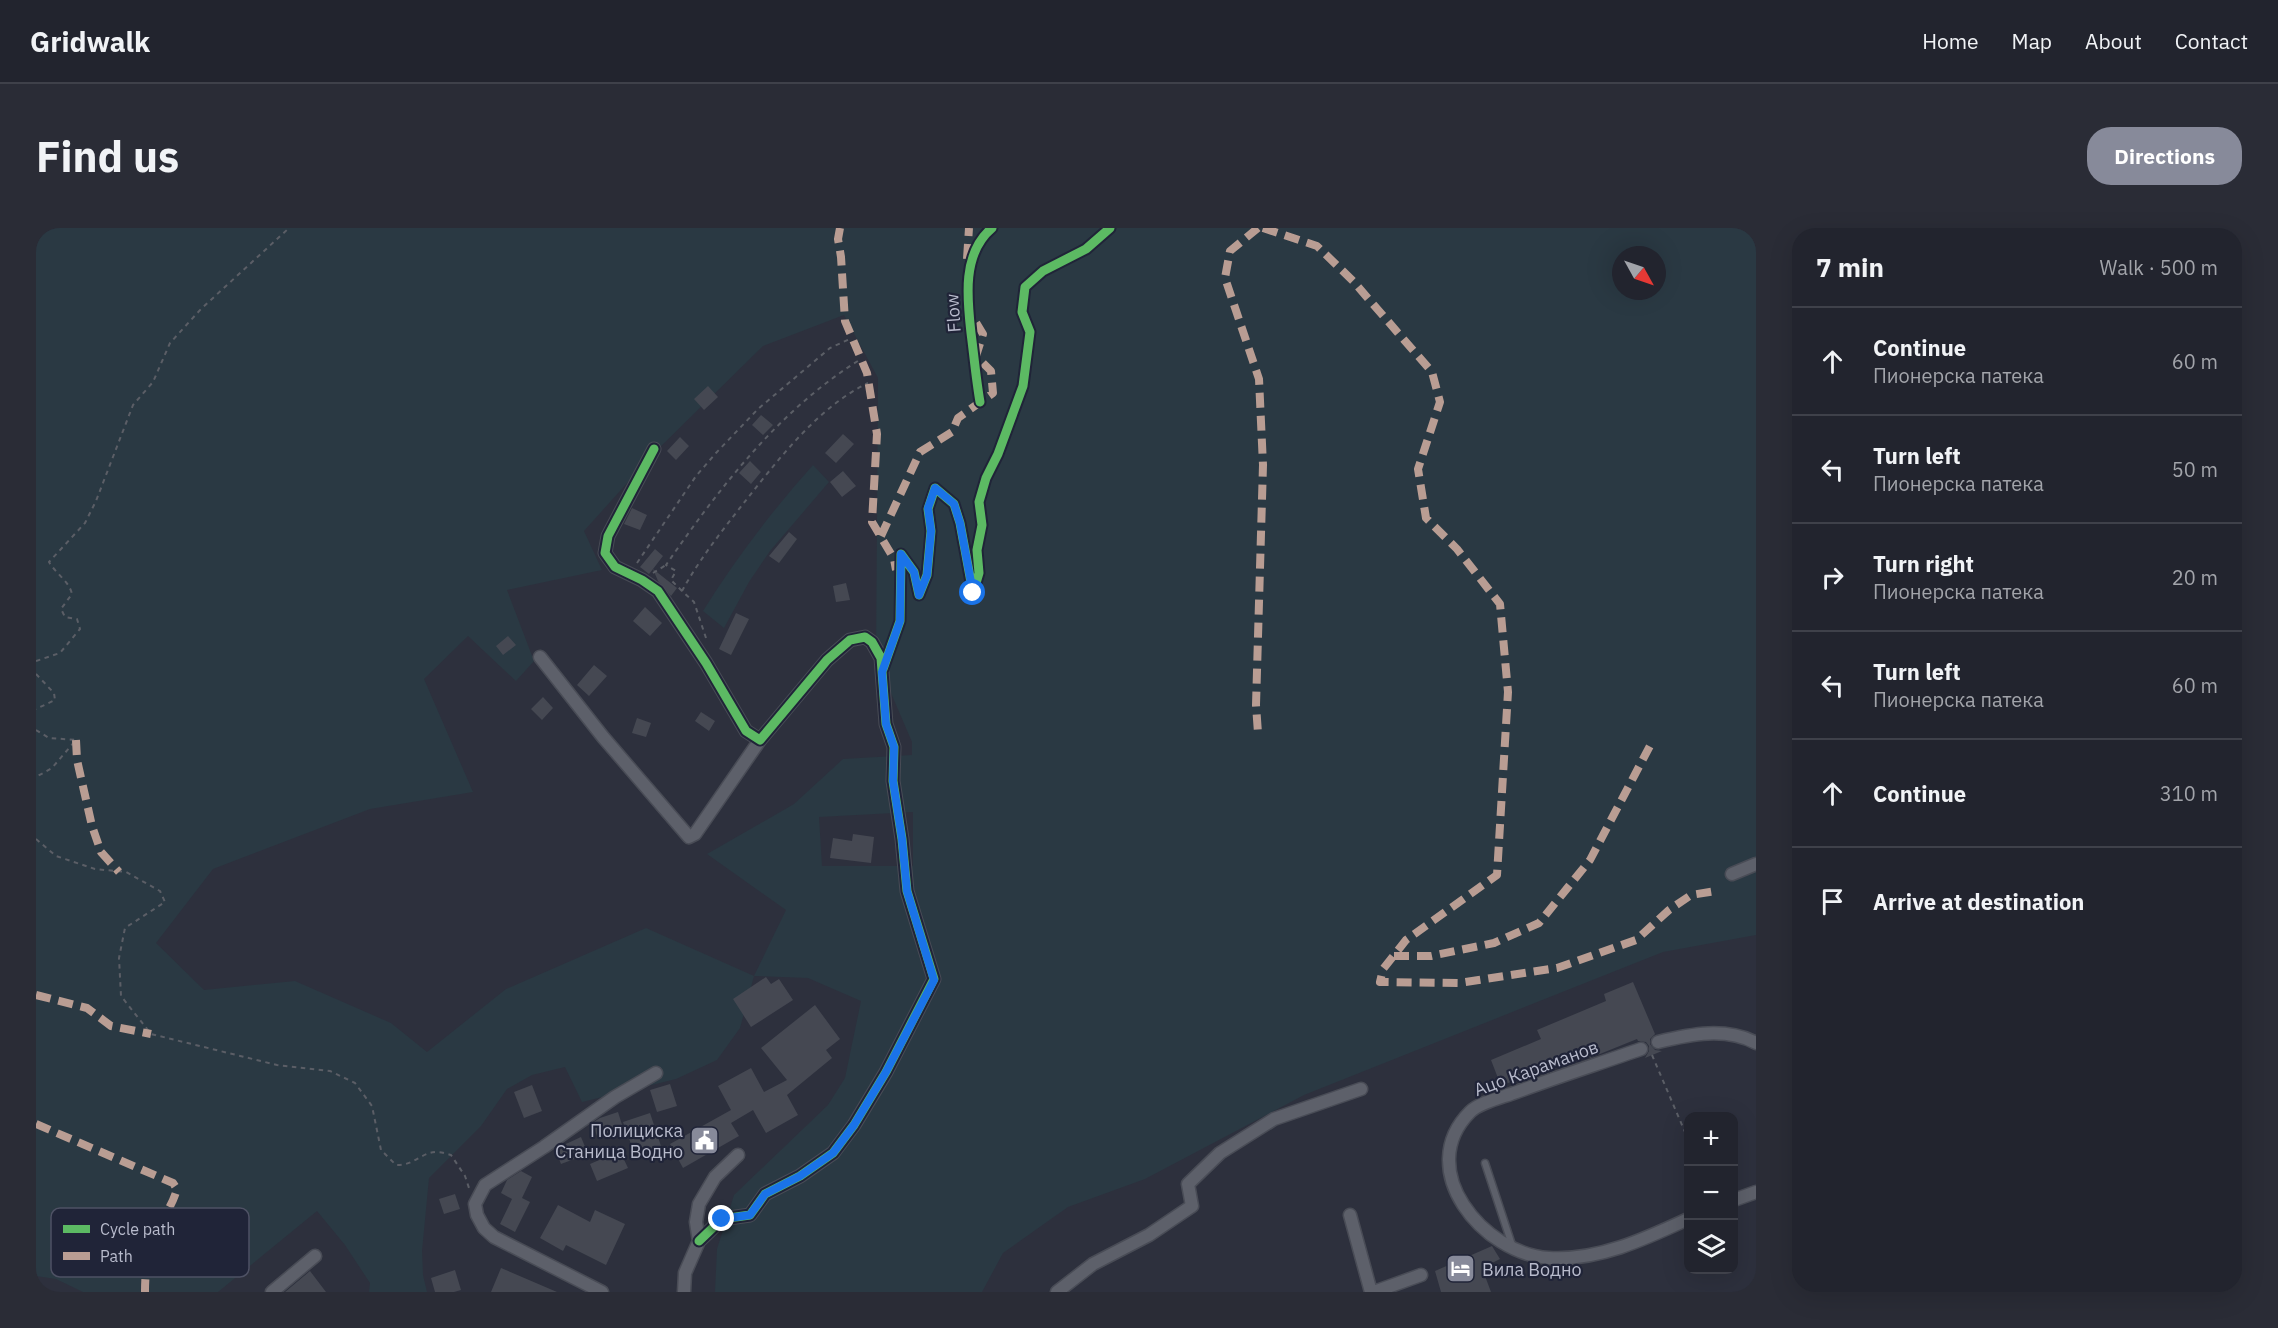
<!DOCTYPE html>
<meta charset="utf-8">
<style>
:root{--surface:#22242e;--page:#2a2c36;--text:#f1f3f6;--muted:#a2a4aa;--line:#3f414a;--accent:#878a9a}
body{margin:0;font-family:"IBM Plex Sans",sans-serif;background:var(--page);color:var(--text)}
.controls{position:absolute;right:18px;bottom:18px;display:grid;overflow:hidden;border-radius:12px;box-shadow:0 6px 24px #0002}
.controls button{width:54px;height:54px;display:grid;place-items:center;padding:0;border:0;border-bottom:2px solid var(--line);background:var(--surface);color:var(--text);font:30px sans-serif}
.compass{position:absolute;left:1576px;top:18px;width:54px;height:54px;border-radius:50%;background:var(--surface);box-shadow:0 6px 24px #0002;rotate:130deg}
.stop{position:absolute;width:18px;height:18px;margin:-14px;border:4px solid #1a73e8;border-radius:50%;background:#fff}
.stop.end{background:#1a73e8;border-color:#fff;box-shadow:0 2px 6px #0008}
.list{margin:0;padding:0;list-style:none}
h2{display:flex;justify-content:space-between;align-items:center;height:78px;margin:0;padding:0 24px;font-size:26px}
h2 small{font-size:20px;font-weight:400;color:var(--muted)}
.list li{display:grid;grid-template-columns:39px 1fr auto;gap:18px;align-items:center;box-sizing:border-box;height:108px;padding:0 24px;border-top:2px solid var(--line)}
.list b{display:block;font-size:22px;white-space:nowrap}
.list p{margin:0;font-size:20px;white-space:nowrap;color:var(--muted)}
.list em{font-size:20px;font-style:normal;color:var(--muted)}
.icon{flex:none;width:33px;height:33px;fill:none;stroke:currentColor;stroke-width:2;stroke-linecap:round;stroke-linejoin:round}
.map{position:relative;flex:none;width:1720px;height:1064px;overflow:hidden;border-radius:24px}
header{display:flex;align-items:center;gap:36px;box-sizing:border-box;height:84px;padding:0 30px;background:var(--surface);border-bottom:2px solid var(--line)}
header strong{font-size:28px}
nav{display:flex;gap:33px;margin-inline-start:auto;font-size:21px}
.intro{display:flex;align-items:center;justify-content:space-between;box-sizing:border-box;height:144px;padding:0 36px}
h1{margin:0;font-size:42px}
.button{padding:15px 27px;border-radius:24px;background:var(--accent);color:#fff;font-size:21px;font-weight:700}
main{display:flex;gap:36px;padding:0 36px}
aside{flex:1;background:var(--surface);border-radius:24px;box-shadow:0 6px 24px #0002}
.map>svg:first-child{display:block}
</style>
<header>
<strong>Gridwalk</strong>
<nav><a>Home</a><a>Map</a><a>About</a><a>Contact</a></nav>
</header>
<div class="intro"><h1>Find us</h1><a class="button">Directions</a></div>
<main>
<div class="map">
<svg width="1720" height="1064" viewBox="0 0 1720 1064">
<rect width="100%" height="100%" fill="#2d303d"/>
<path fill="#2a3943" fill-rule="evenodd" d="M0,0H1720V707L1627,724L1268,867L1109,951L1032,979L967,1025L946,1064H679L681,1021L698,967L792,877L809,850L825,773L772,750L718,748L704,800L681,832L640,851L546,874L529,839L496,847L471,861L445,898L393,950L386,1023L387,1047L391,1064H333L334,1055L309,1017L281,983L182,1064H47L20,1051L0,1048ZM1585,27H1621V63H1585ZM808,87L842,150L840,430L876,514V527L807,531L758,576L671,626L750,682L718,748L610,700L470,761L391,824L355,795L259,753L168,762L120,715L177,641L334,581L437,564L388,451L432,408L480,453L498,433L471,362L566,342L548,303L619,224L727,118ZM877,584V638H786L783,589Z
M777,237L793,254L734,323L713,354L688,400L667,383C700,330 736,283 777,237Z"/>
<path fill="#454852" d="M672,158L682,169L668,182L658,171Z
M725,187L737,197L727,207L716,197Z
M807,206L818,216L800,235L789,225Z
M644,209L653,218L640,232L631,223Z
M714,233L725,244L715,256L703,245Z
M807,243L820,258L806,269L794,254Z
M596,280L611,287L604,302L588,296Z
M753,304L761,311L743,335L733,328Z
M619,321L627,328L617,341L641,360L635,368L622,353L617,341L613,346L604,339Z
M810,355L814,372L800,374L797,358Z
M609,379L626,395L614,408L597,393Z
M700,385L713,391L695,427L683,421Z
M472,408L480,417L467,427L460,418Z
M558,437L571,448L553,468L541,457Z
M507,469L517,480L506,492L495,481Z
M665,484L679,493L673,503L659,493Z
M601,490L615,495L610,509L596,505Z
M817,606L838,609L835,635L794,630L797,610L816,613Z
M730,749L735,756L743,751L757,772L715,799L697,771Z
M1597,754L1619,806L1614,811V816L1619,822L1626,823L1609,830L1613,823V818L1610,814L1602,813L1601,811L1554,830L1550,822L1465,858L1455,832L1505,811L1501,802L1570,773L1568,766Z
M779,777L804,811L790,822L796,830L751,867L762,887L730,905L717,882L695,895L703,908L647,940L634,916L695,882L682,858L715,840L728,864L751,852L725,820Z
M634,856L641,878L621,884L614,862Z
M496,857L506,883L488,890L478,864Z
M582,884L587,900L561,908L556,895L564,890Z
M614,885L625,918L599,927L587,894Z
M545,909L552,926L525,936L519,921Z
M584,923L592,940L561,953L554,936Z
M485,943L496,949L486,970L494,974L479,1004L464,996L476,971L465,965L471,952Z
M419,966L424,981L408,986L403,971Z
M522,977L554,994L559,982L589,996L570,1037L530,1017L527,1023L504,1010Z
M1456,1018L1464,1031L1446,1040L1455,1064H1405L1399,1043Z
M465,1040L521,1064H455Z
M419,1042L425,1062L418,1064H399L395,1050Z
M274,1043L290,1064H249Z"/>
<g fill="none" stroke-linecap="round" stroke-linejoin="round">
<defs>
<path id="lane" d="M1449,935L1476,1017"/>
<path id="street" d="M618,221L572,308L569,325L579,339L606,352L622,363L670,435L710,503L724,512L791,432L814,412L829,409L836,414L845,430L850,496L858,519L857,553L866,611L871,663L898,751L850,844L818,897L797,925L764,948L729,966L714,987L686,991L663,1013
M504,429L567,509L653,609L659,606L724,512
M1696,646L1720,636
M1622,814C1655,806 1690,799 1720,815
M1605,821C1562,836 1518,850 1475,866C1463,870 1443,875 1434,884C1377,941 1447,1026 1513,1030C1562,1033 1609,1011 1652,991
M1698,972L1720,964
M1314,987L1335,1064
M236,1064L279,1028
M566,1064L458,1009L448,1000L441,987L439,976L449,957L508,919L579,869L620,845
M648,1064L649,1045L663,1013L660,994L663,976L679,949L702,927
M1021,1064L1057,1036L1113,1007L1156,978L1152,956L1184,925L1238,891L1325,861
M1338,1064L1385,1047"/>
</defs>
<use href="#lane" stroke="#494c56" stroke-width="9"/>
<use href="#street" stroke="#494c56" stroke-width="15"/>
<path stroke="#5b5e66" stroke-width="2" stroke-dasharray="4.5 4.5" stroke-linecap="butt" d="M601,335L660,248L680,225L722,181L794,120L816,110
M617,345L630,337
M646,363L635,352L640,343L630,337C684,259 744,181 825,131
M670,410L658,374L646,363C663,332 685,304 707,276C741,233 782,179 832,155
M0,433L24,425L44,401L41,391L29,389L25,381L36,366C33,353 20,346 13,334L49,295L60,273L97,177L117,154L134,115L165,81L253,0
M0,446L18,465L19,472L0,481
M0,502L13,510L40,512L16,540L0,549
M0,611L20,628L59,641L90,644L124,663L129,674L89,700L83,730L85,768L115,806L241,837L294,843L319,855L336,878L345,922L360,937C378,938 385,924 401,924C406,924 411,926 415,927L429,948L433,960
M1616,827L1652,911
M1672,888L1678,887L1686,888"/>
<use href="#lane" stroke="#5d606a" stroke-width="6"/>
<use href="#street" stroke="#5d606a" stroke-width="12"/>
<path stroke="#b99d93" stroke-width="8" stroke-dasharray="15 8" stroke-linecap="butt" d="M804,0L802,11L805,29L809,93L831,145L841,206L836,294L858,331L860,342
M1222,0L1194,23L1189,50L1223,151L1227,237L1220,477L1222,505
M1227,0L1281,18L1317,53L1396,144L1404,174L1382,241L1390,290L1421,321L1464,376L1472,464L1461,647L1370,712L1347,741L1344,754L1423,755L1521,740L1600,712L1633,682L1655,667L1680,663
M931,31L933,0
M845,308L884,224L916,204L922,190L957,165L955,143L940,128L947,106L936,88
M40,512L41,532L56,598L65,624L83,644
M1358,728H1395L1458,715L1503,695L1554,632L1616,514
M0,767L51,780L75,798L115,806
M0,896L137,955L141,961C136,979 125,992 118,1008C111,1025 109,1046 109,1064"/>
<defs>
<path id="cycleway" d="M944,174C940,151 938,128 935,105C931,70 926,25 956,0
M618,221L572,308L569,325L579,339L606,352L622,363L670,435L710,503L724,512L791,432L814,412L829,409L836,414L845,430L850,496L858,519L857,553L866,611L871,663L898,751L850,844L818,897L797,925L764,948L729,966L714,987L686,991L663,1013
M847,441L864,393L865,326L878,344L883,367L891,347L895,303L892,281L899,260L918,276L924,295L937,365L943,345L941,322L946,297L943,274L950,250L962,226L987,158L994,104L986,84L989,59L1007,43L1050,21L1074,0"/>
</defs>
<use href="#cycleway" stroke="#202438" stroke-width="13"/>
<use href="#cycleway" stroke="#5cba63" stroke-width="9"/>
</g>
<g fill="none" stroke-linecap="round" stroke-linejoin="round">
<path stroke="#1a73e8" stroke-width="8" d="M686,991L714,987L729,966L764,948L797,925L818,897L850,844L898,752L871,663L866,611L857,553L858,519L850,496L846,444L864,393L865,326L878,344L883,367L891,347L895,303L892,280L899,260L918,276L924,295L937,365"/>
</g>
<defs>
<symbol id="civic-square" viewBox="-11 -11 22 22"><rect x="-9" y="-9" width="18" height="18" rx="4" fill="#878a9a" stroke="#202438"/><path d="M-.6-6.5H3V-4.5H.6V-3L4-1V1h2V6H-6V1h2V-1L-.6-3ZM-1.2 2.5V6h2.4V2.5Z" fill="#fff"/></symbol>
<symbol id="hotel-square" viewBox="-11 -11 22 22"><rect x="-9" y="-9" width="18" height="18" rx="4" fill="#878a9a" stroke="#202438"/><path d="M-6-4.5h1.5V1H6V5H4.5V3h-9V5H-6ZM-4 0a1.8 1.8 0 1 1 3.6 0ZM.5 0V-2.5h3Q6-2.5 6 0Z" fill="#fff"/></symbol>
</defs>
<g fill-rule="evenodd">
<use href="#civic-square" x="652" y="896" width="33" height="33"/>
<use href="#hotel-square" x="1408" y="1024" width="33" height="33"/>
</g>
<g text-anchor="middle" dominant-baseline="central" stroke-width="4.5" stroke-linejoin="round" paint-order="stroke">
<g font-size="18" fill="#b8bbcc" stroke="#202438">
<text transform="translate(917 85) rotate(-94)">Flow</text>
<text transform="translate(1500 840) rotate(-20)">Ацо Караманов</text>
</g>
<g font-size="18" fill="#b8bbcc" stroke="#202438" text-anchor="end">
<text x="647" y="902">Полициска<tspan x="647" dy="21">Станица Водно</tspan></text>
<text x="1446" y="1041" text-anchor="start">Вила Водно</text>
</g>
</g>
<rect x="15" y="980" width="198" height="69" rx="9" fill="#202438" stroke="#4e5164" stroke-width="1.5"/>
<rect x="27" y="997" width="27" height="8" fill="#5cba63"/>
<rect x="27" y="1024" width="27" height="8" fill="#b99d93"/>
<g font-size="16" fill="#b8bbcc">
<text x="64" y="1007">Cycle path</text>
<text x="64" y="1034">Path</text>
</g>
</svg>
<div class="controls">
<button>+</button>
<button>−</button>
<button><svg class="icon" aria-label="layers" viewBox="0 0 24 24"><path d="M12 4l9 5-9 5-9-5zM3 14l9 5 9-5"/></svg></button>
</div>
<svg class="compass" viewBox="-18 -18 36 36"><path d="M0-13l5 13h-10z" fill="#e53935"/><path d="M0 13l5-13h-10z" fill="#a2a4aa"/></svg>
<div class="stop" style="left:937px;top:365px"></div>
<div class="stop end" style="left:686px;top:991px"></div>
</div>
<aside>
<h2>7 min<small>Walk · 500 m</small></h2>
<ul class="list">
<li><svg class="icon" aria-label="ahead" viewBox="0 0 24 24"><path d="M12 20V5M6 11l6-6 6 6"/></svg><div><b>Continue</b><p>Пионерска патека</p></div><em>60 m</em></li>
<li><svg class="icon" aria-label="left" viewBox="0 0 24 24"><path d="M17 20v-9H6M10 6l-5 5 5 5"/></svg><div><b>Turn left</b><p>Пионерска патека</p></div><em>50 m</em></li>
<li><svg class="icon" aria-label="right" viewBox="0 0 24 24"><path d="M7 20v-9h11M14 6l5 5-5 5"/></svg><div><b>Turn right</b><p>Пионерска патека</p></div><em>20 m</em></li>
<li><svg class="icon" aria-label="left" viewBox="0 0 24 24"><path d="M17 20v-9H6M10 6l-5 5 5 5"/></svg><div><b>Turn left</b><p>Пионерска патека</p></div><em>60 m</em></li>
<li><svg class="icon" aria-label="ahead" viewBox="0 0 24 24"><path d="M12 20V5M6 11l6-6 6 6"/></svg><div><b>Continue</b></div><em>310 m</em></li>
<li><svg class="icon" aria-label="arrive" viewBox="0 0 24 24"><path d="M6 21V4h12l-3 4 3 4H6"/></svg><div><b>Arrive at destination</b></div></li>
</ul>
</aside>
</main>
